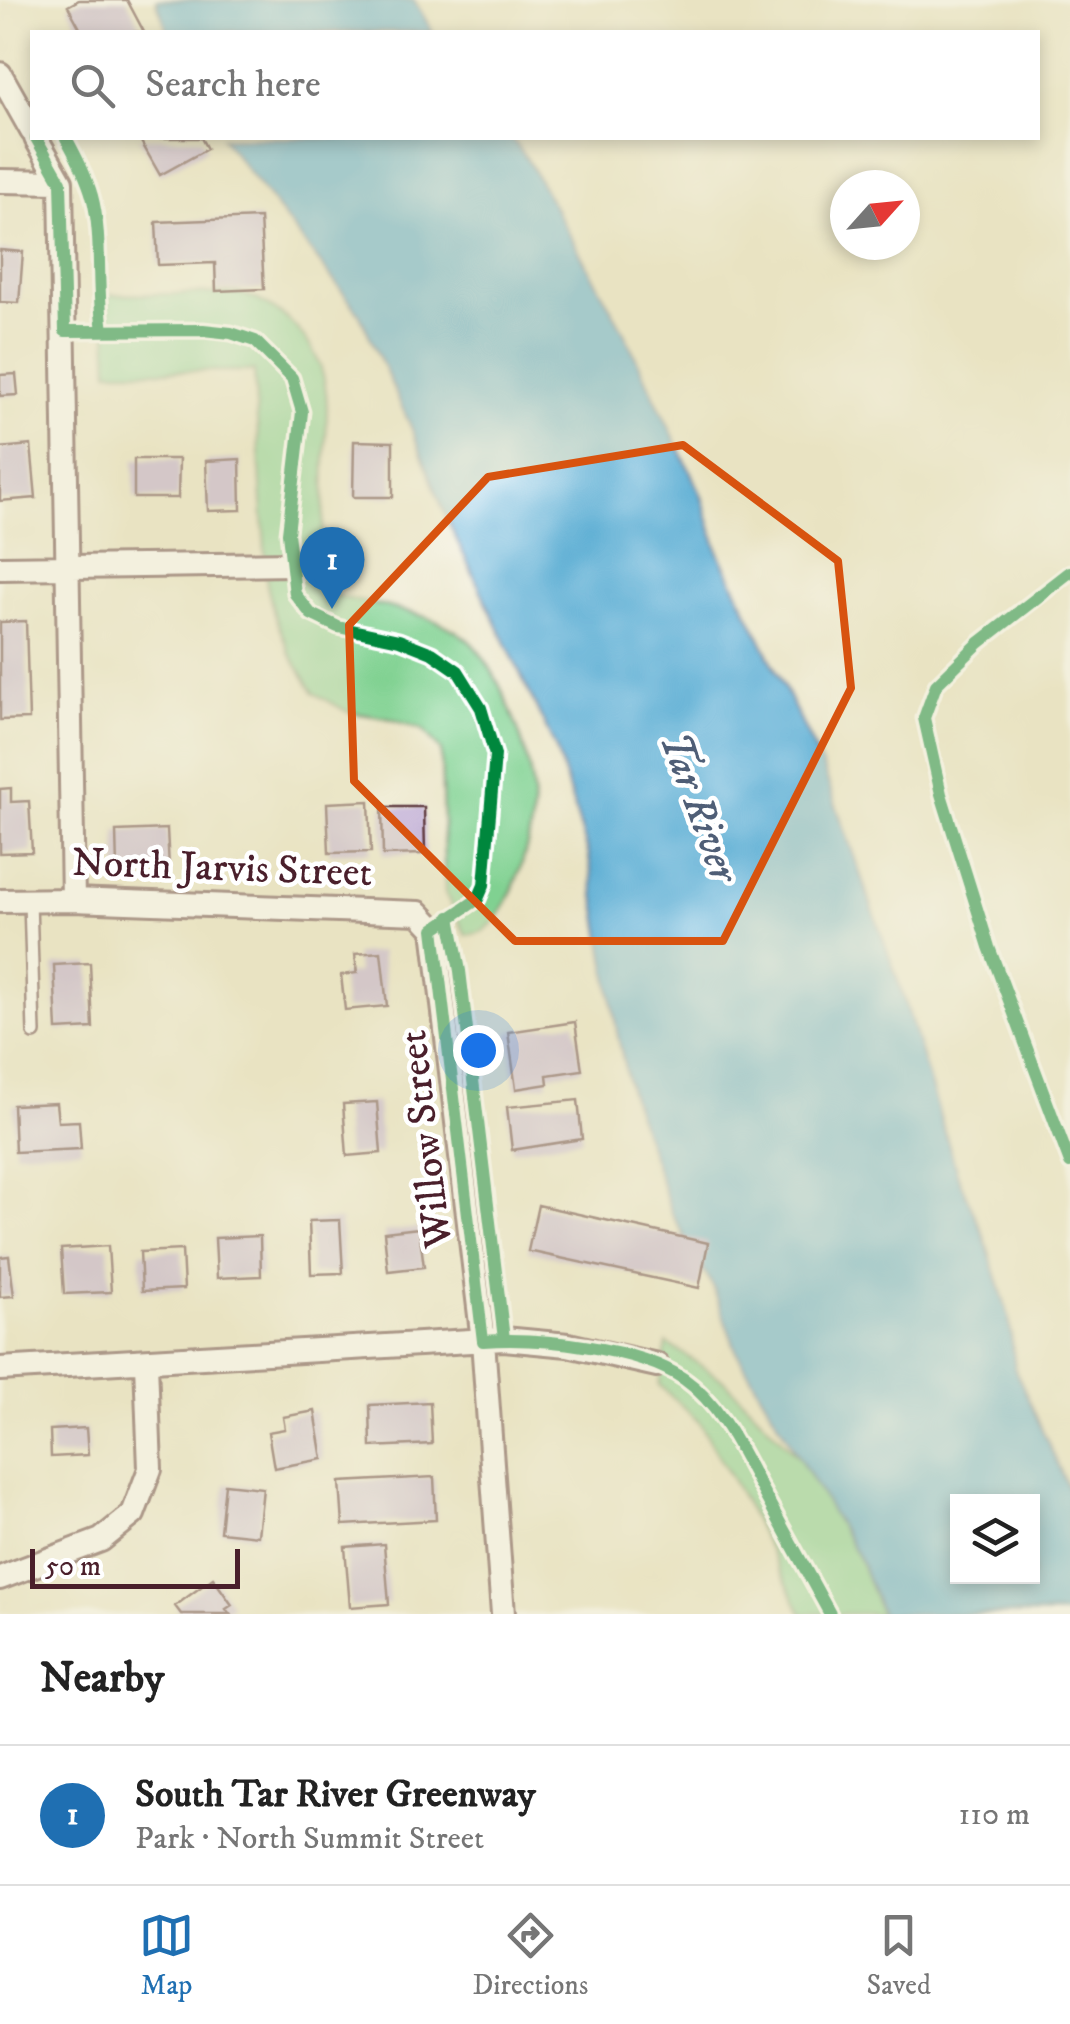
<!DOCTYPE html>
<meta charset="utf-8">
<style>
:root{--surface:#fff;--page:#f2f2f2;--text:#222;--muted:#767676;--line:#e0e0e0;--accent:#1f6fb2}
body{margin:0;font-family:"IM FELL DW Pica",serif;background:var(--page);color:var(--text)}
.controls{position:absolute;right:30px;bottom:30px;display:grid;overflow:hidden;border-radius:0px;box-shadow:0 5px 15px #0003}
.controls button{width:90px;height:90px;display:grid;place-items:center;padding:0;border:0;border-bottom:2px solid var(--line);background:var(--surface);color:var(--text);font:50px sans-serif}
.compass{position:absolute;left:830px;top:170px;width:90px;height:90px;border-radius:50%;background:var(--surface);box-shadow:0 5px 15px #0003;rotate:63deg}
.scale{position:absolute;left:30px;bottom:25px;width:210px;box-sizing:border-box;padding-left:10px;border:5px solid #4a1f2b;border-top:0;font-size:28px;line-height:35px;white-space:nowrap;color:#4a1f2b;-webkit-text-stroke:8px #fff;paint-order:stroke}
.you{position:absolute;left:478px;top:1050px;width:35px;height:35px;margin:-25px;border:8px solid #fff;border-radius:50%;background:#1a73e8;box-shadow:0 0 0 15px #1a73e833}
.badge{display:grid;place-items:center;width:65px;height:65px;border-radius:50%;background:var(--accent);color:#fff;font-size:32px;font-weight:700}
.pin{position:absolute;translate:-50% -82px;filter:drop-shadow(0 2px 5px #0008)}
.pin::after{content:'';position:absolute;top:52px;width:35px;height:30px;background:inherit;clip-path:polygon(0 0,100% 0,50% 100%)}
.list{margin:0;padding:0;list-style:none}
h2{display:flex;justify-content:space-between;align-items:center;height:130px;margin:0;padding:0 40px;font-size:42px}
h2 small{font-size:32px;font-weight:400;color:var(--muted)}
.list li{display:grid;grid-template-columns:65px 1fr auto;gap:30px;align-items:center;box-sizing:border-box;height:140px;padding:0 40px;border-top:2px solid var(--line)}
.list b{display:block;font-size:38px;white-space:nowrap}
.list p{margin:0;font-size:32px;white-space:nowrap;color:var(--muted)}
.list em{font-size:32px;font-style:normal;color:var(--muted)}
.icon{flex:none;width:55px;height:55px;fill:none;stroke:currentColor;stroke-width:2;stroke-linecap:round;stroke-linejoin:round}
.map{position:relative;flex:none;width:1070px;height:1614px;overflow:hidden}
.search{position:absolute;background:var(--surface);box-shadow:0 5px 15px #0003;left:30px;right:30px;top:30px;height:110px;display:flex;align-items:center;gap:25px;box-sizing:border-box;padding:0 35px;border-radius:0px;color:var(--muted);font-size:38px}
.sheet{height:270px;background:var(--surface)}
nav{display:flex;justify-content:space-around;align-items:center;box-sizing:border-box;height:140px;border-top:2px solid var(--line);background:var(--surface);font-size:28px;color:var(--muted)}
nav a{display:grid;justify-items:center;gap:5px}
nav .on{color:var(--accent)}
.map>svg:first-child{display:block}
</style>
<div class="map">
<svg width="1070" height="1614" viewBox="0 0 1070 1614">
<rect width="100%" height="100%" fill="#fff"/>
<filter id="ink" filterUnits="userSpaceOnUse"><feTurbulence type="fractalNoise" baseFrequency=".01" numOctaves="2"/><feDisplacementMap in="SourceGraphic" scale="20" xChannelSelector="R" yChannelSelector="G"/><feConvolveMatrix kernelMatrix="1 2 1 2 8 2 1 2 1" color-interpolation-filters="sRGB"/></filter>
<filter id="wash" filterUnits="userSpaceOnUse"><feTurbulence type="fractalNoise" baseFrequency=".0048" numOctaves="4" result="noise"/><feDisplacementMap in="SourceGraphic" scale="40" xChannelSelector="R" yChannelSelector="G"/><feGaussianBlur stdDeviation="2.25" result="paint"/><feColorMatrix in="noise" values="0 0 0 0 0 0 0 0 0 0 0 0 0 0 0 0 0 1.4 0 .05"/><feComposite in="paint" operator="in"/></filter>
<g filter="url(#wash)">
<rect width="100%" height="100%" fill="#e9e3c2"/>
<path fill="#80d191" stroke="#65785e" stroke-width="2.5" d="M240,293C285,307 321,344 326,392C329,414 325,439 325,462C324,501 324,539 319,578L330,594C372,606 433,610 467,639C499,666 529,751 533,793C537,824 512,918 481,932C477,934 471,934 466,935L445,893L441,751L422,729L387,718L348,712L314,693L290,654L274,614L267,585L254,371H109L105,295Z
M667,1343L726,1382L807,1466L860,1560L881,1614H802L742,1497L699,1422L659,1385Z"/>
<path fill="#56abd2" stroke="#50657e" stroke-width="2.5" fill-rule="evenodd" d="M156,0H414L433,32H168Z
M222,138H511L527,159L622,328L701,494L719,553L822,765L904,998L959,1179L983,1233L1009,1317L1015,1369L1070,1492V1614H881L860,1560L737,1353L713,1287L672,1214L630,1092L617,1032L588,852L556,749L446,517L411,427L359,313ZM958,1502H1032V1576H958Z"/>
<g id="blocks">
<path fill="#baa5cf" d="M79,0H127L144,32H82L68,6Z
M139,138H201L207,149L160,175Z
M260,218L264,289L216,291L215,263L158,265L156,222Z
M0,250L23,252L19,303L0,302Z
M16,374L18,395L0,396V375Z
M354,441L393,442V497H353Z
M31,445L36,498L0,501V448Z
M134,459H179L178,498H134Z
M240,459L241,510L208,511L206,461Z
M26,621L29,719L0,720V622Z
M11,788V802L29,801L32,852L0,853V789Z
M369,801L371,852L329,853L327,803Z
M382,807H424L425,854L383,855Z
M167,829L169,868L117,869L116,831Z
M381,952L387,1006L345,1010L341,975L357,973L355,954Z
M90,963L93,1028L57,1030L54,965Z
M575,1022L582,1070L547,1075L548,1084L516,1089L508,1032Z
M578,1100L582,1139L512,1150L507,1107Z
M377,1102L381,1153L347,1156L343,1104Z
M56,1103L58,1122L79,1121L81,1149L15,1152L13,1105Z
M538,1205L708,1243L699,1288L528,1251Z
M340,1220L343,1273L311,1274L309,1221Z
M419,1228L424,1267L388,1271L384,1232Z
M260,1236L261,1276L217,1278L215,1238Z
M108,1246L111,1292L64,1294L61,1249Z
M182,1250L184,1289L142,1291L140,1252Z
M9,1256L14,1296L0,1297V1257Z
M430,1402L432,1444L371,1447L370,1405Z
M315,1411L323,1459L274,1468L268,1432L285,1429L283,1417Z
M86,1428L88,1455L51,1457L50,1430Z
M434,1477L436,1520L343,1525L340,1482Z
M225,1484L263,1488L258,1536L220,1532Z
M384,1544L389,1604L350,1607L345,1547Z
M213,1578L232,1605L226,1609L230,1614H181L175,1606Z"/>
</g>
</g>
<g filter="url(#ink)">
<use href="#blocks" fill-opacity="0" stroke="#623c42" stroke-width="2.5"/>
<g fill="none" stroke-linecap="round" stroke-linejoin="round">
<defs>
<path id="service" d="M30,901L34,1033"/>
<path id="minor" d="M0,74L32,131
M36,138L61,182L73,900
M0,181L61,182
M0,568L294,564
M0,901L73,900L419,913L434,929L483,1341L503,1614
M0,1369L504,1339L568,1345L657,1365
M0,1578L101,1540L133,1514L150,1469L146,1363"/>
</defs>
<use href="#service" stroke="#623c42" stroke-width="16"/>
<use href="#minor" stroke="#623c42" stroke-width="28"/>
<use href="#service" stroke="#fff" stroke-width="11"/>
<use href="#minor" stroke="#fff" stroke-width="22"/>
<defs>
<path id="cycleway" d="M36,138L61,182L65,331L203,330L231,333L255,341L292,378L302,412L288,533L295,594L311,614L338,627L399,640L432,653L458,671L481,708L495,755L484,885L478,899L434,929L483,1341C538,1337 638,1347 684,1379C723,1406 745,1459 767,1499C788,1537 809,1576 830,1614
M66,138C76,156 86,175 92,196C103,236 96,287 103,330
M1070,572L979,643L936,685L924,718L941,794L989,947L1070,1163
M450,917L460,971L504,1339"/>
</defs>
<use href="#cycleway" stroke="#fff" stroke-width="19"/>
<use href="#cycleway" stroke="#00873e" stroke-width="12"/>
</g>
</g>
<path d="M0 0H1070V1614H0ZM683,445L838,561L851,688L723,941H515L354,781L349,625L488,477Z" fill="#e9e3c2" fill-opacity=".55" fill-rule="evenodd"/>
<path fill="none" stroke="#d8530f" stroke-width="8" stroke-linejoin="round" d="M683,445L838,561L851,688L723,941H515L354,781L349,625L488,477Z"/>
<g text-anchor="middle" dominant-baseline="central" stroke-width="9" stroke-linejoin="round" paint-order="stroke">
<g font-size="40" fill="#4a1f2b" stroke="#fff">
<text transform="translate(222 869) rotate(2)">North Jarvis Street</text>
<text transform="translate(427 1139) rotate(-97)">Willow Street</text>
</g>
<g font-size="42" font-style="italic" fill="#4f5e76" stroke="#fff">
<text transform="translate(698 807) rotate(70)">Tar River</text>
</g>
</g>
</svg>
<div class="controls">
<button><svg class="icon" aria-label="layers" viewBox="0 0 24 24"><path d="M12 4l9 5-9 5-9-5zM3 14l9 5 9-5"/></svg></button>
</div>
<svg class="compass" viewBox="-18 -18 36 36"><path d="M0-13l5 13h-10z" fill="#e53935"/><path d="M0 13l5-13h-10z" fill="#767676"/></svg>
<div class="scale">50 m</div>
<div class="you"></div>
<div class="pin badge" style="left:332px;top:609px">1</div>
<div class="search"><svg class="icon" aria-label="search" viewBox="0 0 24 24"><circle cx="10" cy="10" r="6"/><path d="M15 15l6 6"/></svg>Search here</div>
</div>
<section class="sheet">
<h2>Nearby<small></small></h2>
<ul class="list">
<li><span class="badge">1</span><div><b>South Tar River Greenway</b><p>Park · North Summit Street</p></div><em>110 m</em></li>
</ul>
</section>
<nav>
<a class="on"><svg class="icon" aria-label="map" viewBox="0 0 24 24"><path d="M3 6l6-2 6 2 6-2v14l-6 2-6-2-6 2zM9 4v14M15 6v14"/></svg>Map</a>
<a><svg class="icon" aria-label="directions" viewBox="0 0 24 24"><path d="M12 3l9 9-9 9-9-9zM9 14v-3h6M13 9l2 2-2 2"/></svg>Directions</a>
<a><svg class="icon" aria-label="saved" viewBox="0 0 24 24"><path d="M7 4h10v16l-5-4-5 4z"/></svg>Saved</a>
</nav>
